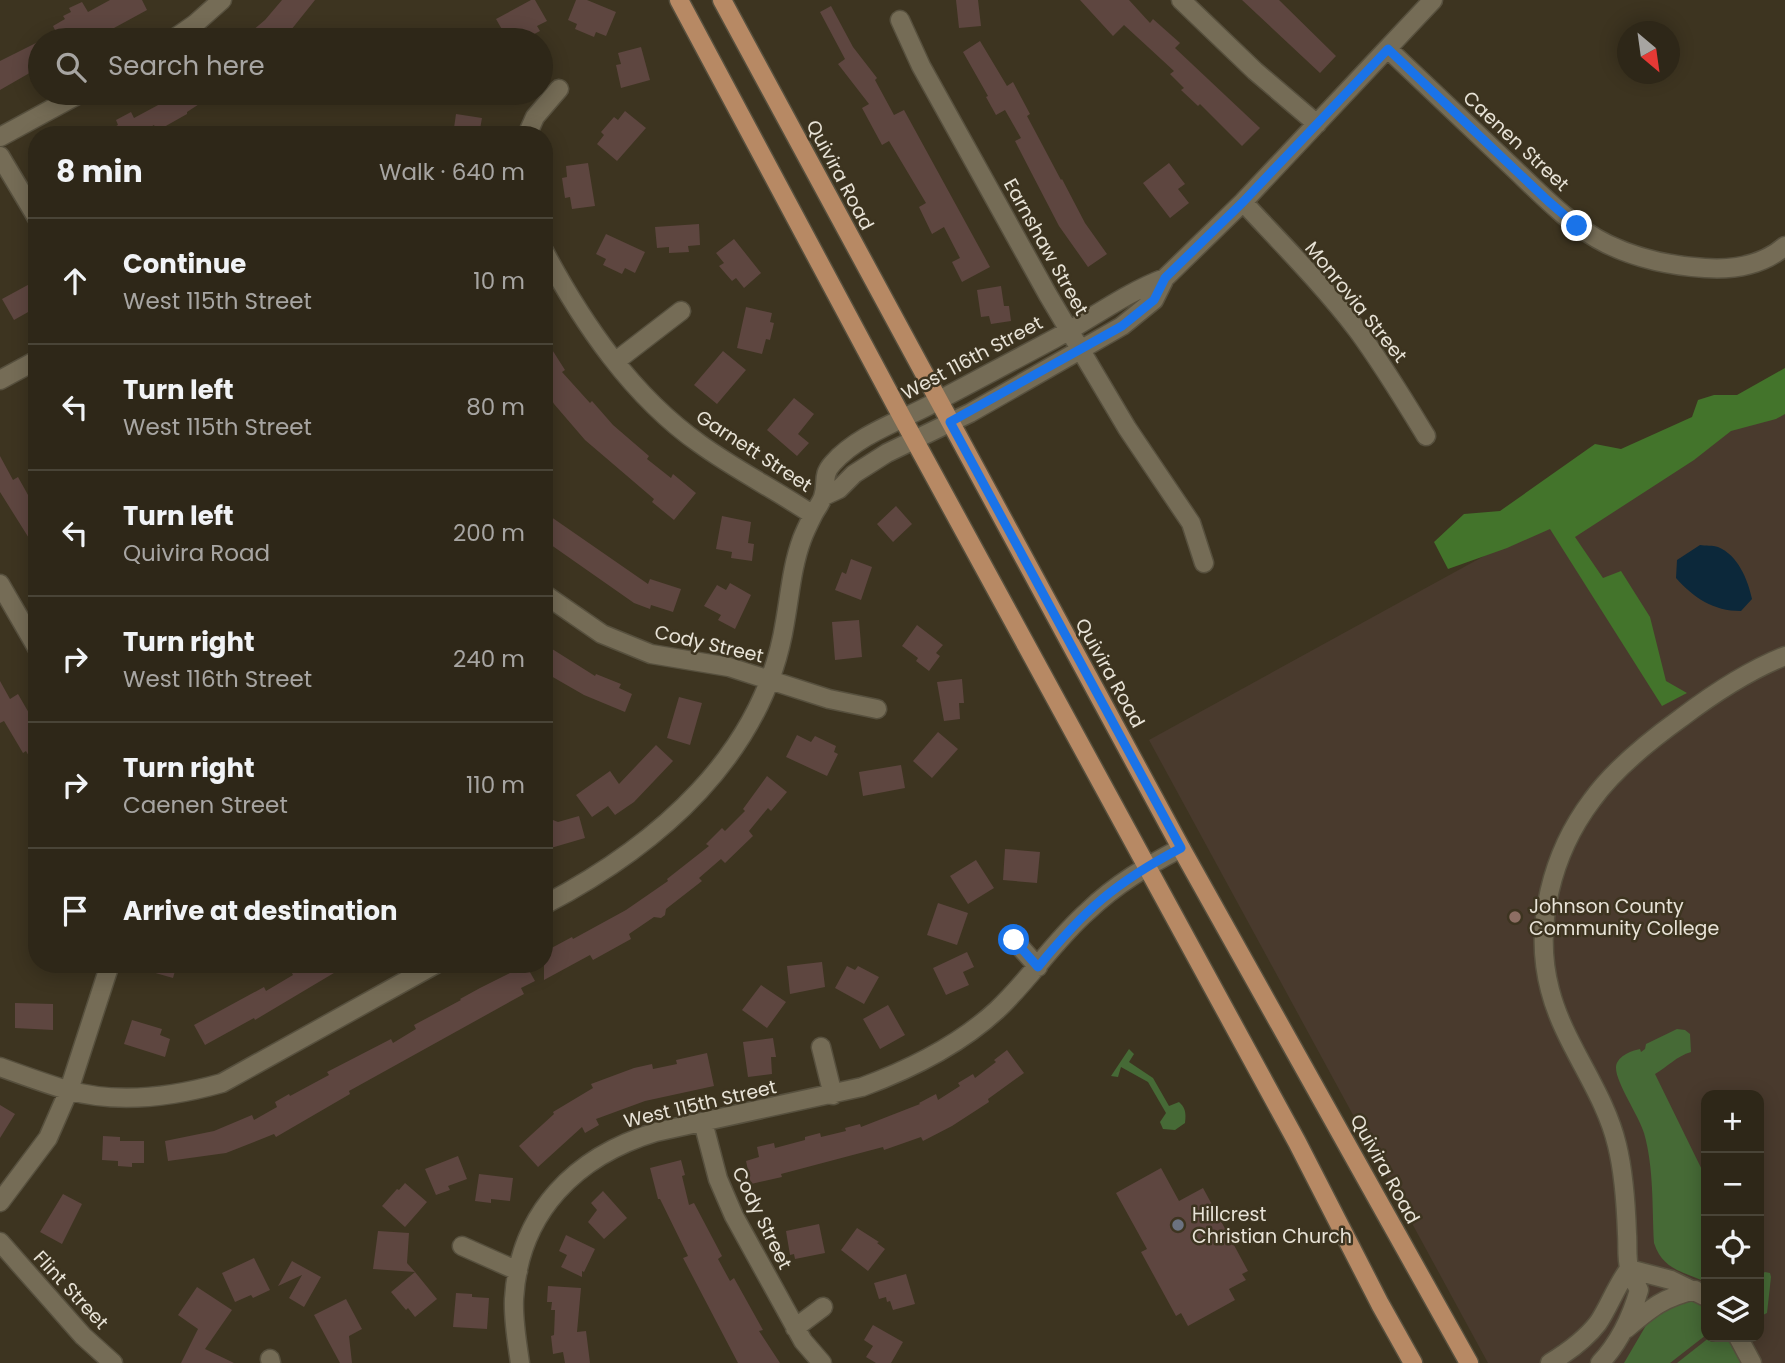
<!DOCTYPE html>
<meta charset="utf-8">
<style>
:root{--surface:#2e2718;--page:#362f21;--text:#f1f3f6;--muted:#a7a5a2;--line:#494437}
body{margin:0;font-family:Poppins,sans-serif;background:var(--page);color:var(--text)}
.controls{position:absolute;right:21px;bottom:21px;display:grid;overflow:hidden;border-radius:14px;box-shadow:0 4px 18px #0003}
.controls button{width:63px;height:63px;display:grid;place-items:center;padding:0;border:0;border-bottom:2px solid var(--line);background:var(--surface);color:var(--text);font:35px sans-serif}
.compass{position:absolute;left:1617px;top:21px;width:63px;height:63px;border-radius:50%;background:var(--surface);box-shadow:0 4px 18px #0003;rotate:151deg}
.stop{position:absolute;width:21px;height:21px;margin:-16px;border:5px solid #1a73e8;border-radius:50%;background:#fff}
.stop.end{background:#1a73e8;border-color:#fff;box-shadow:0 2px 7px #0008}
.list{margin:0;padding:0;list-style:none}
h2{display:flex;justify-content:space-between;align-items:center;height:91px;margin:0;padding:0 28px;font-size:30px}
h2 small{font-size:23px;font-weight:400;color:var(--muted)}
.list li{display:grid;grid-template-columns:46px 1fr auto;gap:21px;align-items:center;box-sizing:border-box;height:126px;padding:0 28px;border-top:2px solid var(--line)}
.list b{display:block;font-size:26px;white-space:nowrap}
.list p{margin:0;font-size:23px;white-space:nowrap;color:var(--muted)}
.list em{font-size:23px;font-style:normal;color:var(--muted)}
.icon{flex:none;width:38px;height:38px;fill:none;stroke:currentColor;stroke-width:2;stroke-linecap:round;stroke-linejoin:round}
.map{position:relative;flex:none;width:1785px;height:1363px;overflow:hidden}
.search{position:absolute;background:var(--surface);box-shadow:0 4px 18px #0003;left:28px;top:28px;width:525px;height:77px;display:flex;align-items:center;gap:18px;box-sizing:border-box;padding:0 24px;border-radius:38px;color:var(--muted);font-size:26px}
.panel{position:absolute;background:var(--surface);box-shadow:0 4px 18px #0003;left:28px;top:126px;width:525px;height:847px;border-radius:28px}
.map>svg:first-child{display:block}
</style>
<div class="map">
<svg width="1785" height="1363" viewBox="0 0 1785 1363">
<rect width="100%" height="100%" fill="#3d3420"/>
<path fill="#493a2d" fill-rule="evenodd" d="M1785,391V1363H1488L1149,740ZM1706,1095H1759V1337H1706Z"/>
<path fill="#466a36" d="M1677,1029L1685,1030L1690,1034L1691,1052C1677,1056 1667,1067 1655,1074L1706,1178V1282C1682,1271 1663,1270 1654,1243C1652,1207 1654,1168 1644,1133C1639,1116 1616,1083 1616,1068C1616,1057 1630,1051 1640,1049L1641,1052L1645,1049L1646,1044Z
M1129,1049L1134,1054L1129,1062L1153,1078L1169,1106L1179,1102C1186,1108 1186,1114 1185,1123L1175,1130L1163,1129L1160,1122L1166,1113L1148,1082L1121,1067L1118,1077L1111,1076Z
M1765,1272L1770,1273L1771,1277L1767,1313L1759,1317V1276Z
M1692,1300L1706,1306V1335L1670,1363H1624L1648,1322L1663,1306Z
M1710,1337H1731L1745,1363H1677Z"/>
<path fill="#43742b" d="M1785,368V414L1776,419L1731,431L1694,460L1575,537L1603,578L1621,571L1650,617L1666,681L1687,693L1662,706L1550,529L1507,548L1448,569L1434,542L1464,514L1500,511L1595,444L1621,449L1692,417L1698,400L1714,395H1737Z"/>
<path fill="#0c283a" d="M1700,545C1705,546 1713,545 1718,547C1738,555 1748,580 1752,599L1741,611C1713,611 1694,598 1676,578L1677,560Z"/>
<path fill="#5e4640" d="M110,0H142L147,10L92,40H60L53,26L65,19L63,16L71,12L69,8L82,2L88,12Z
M282,0H315L291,30L289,28L276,40H241L265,20Z
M531,0H535L547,21L537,26L540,31L523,40H508L496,19Z
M576,0H587L616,12L606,36L596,32L594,37L575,29L577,24L568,20Z
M956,0H978L981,26L959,28Z
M1080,0H1129L1150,23L1153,19L1180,43L1175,48L1260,128L1242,146L1200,104L1198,106L1181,90L1184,88L1170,74L1174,71L1148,47L1124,25L1113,36Z
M1242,0H1279L1336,56L1320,73Z
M831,6L853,47L877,78L875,80L894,115L904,110L990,267L962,282L952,262L960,258L944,227L932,234L919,207L926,203L889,141L882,145L862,108L869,104L838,64L845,59L820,12Z
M40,41V67L0,90V61Z
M980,41L1007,86L1013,82L1030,114L1027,116L1061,180L1062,179L1085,223L1107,254L1088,267L1059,226L1032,174L1015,141L1021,138L1005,110L996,115L986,97L988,96L963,52Z
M641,47L650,80L621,88L616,65L621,64L618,53Z
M154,93H216L187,112V114L157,131L154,125L137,135H99L118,125L116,120L131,112L134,118L160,104Z
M625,111L646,128L617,161L597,144L604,135L601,132L614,117L618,120Z
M456,114L482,118L479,135H453Z
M588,163L595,206L572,209L570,197L565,198L562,178L567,177L566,166Z
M1169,163L1185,184L1178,189L1189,203L1170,218L1143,183Z
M699,224L700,245L688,246L689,252L669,253V247L657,248L655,227Z
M606,234L645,252L635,273L625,268L622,274L603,265L606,259L596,254Z
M734,239L761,273L744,288L736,278L732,281L719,266L724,263L716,253Z
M37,280V307L14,320L2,299Z
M1001,286L1004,306H1009L1011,321L991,324L989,316L981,317L977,290Z
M746,307L772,313L770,322L774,323L770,340L766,339L762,354L737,348Z
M544,337L565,370L562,372L590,403L592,401L613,425L649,456L647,459L671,478L673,474L696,493L674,520L652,502L654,499L585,440L554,404L544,387Z
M723,351L746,370L717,404L694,385Z
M794,398L814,414L798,434L809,443L797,456L767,430Z
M0,456L13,480L18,477L37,511V551L0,492Z
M896,506L912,524L893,542L877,524Z
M544,512L648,584L650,579L681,589L673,612L651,605L650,609L634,603L544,540Z
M722,516L751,522L748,543L754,544L752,561L731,558L732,552L716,549Z
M851,559L872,567L861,600L835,590L842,572L846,574Z
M730,583L751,595L735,629L718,620L721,615L704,606L717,585L726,590Z
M859,620L862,657L835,660L832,622Z
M917,625L943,645L936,653L940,656L929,671L916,661L918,658L902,646Z
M549,647L595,676L596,674L621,684L619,688L632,694L625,712L584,695L544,672V655Z
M962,679L964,703H959L960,719L944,721L937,682Z
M0,681L10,699L18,694L37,727V770L26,751L23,753L4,721L0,723Z
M679,697L702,703L690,745L667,738Z
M938,732L958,749L932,778L913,761Z
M797,735L811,742L815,736L836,746L834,752L838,754L827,776L786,757Z
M656,745L673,761L634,802L615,815L608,806L592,817L576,795L610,771L619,784Z
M901,765L905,788L863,796L859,772Z
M767,776L787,792L771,811L768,808L749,831L753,836L725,863L721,859L699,878L702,881L666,909L665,915L661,918L654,917L629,934L631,939L593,960L590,955L544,980V952L572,937L573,939L626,910L668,881L667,879L709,846L706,844L722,828L725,831L745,811L743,809Z
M579,816L585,838L544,850V826L548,822L553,820L558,822Z
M1005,849L1040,852L1037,883L1003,880Z
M976,860L994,888L968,904L950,876Z
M938,903L968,913L957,945L927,935Z
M967,952L974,967L963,972L969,985L946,995L933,968Z
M822,962L825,987L790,994L787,966Z
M139,964H177L173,978L138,968Z
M303,964H349L255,1020L254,1018L205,1045L194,1025L264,987L266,991L293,975L291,971Z
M526,965L535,981L521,988L524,994L349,1091L350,1094L276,1137L274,1134L226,1153L168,1161L165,1141L214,1131L252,1115L254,1120L277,1107L275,1102L289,1094L290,1096L329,1075L327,1072L391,1039L393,1043L416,1029L414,1025L461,1000L460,999L480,988Z
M847,966L855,970L858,966L879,977L864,1004L835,988Z
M761,985L786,1002L767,1028L742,1010Z
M15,1003L53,1004V1030L15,1028Z
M888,1005L905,1035L880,1049L863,1019Z
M132,1020L162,1029L160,1035L170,1039L165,1057L124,1044Z
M773,1038L776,1057H771L772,1074L748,1077L743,1042Z
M1007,1050L1024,1073L988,1099L989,1102L952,1126L923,1141L921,1137L884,1150L883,1147L781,1174L782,1177L751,1184L746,1161L759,1157L757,1147L774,1143L775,1148L805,1140V1137L820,1133L821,1137L846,1131L845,1128L860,1124L861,1127L920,1104L919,1103L936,1094L938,1100L960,1086L958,1083L973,1074L975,1078L996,1062L994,1060Z
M707,1053L714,1086L645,1101L596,1119L599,1125L585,1133L582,1127L538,1167L519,1146L554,1114L553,1112L593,1088L591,1084L634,1068L652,1064L653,1069L677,1064L676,1060Z
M0,1105L15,1114L0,1138Z
M103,1136L120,1137V1141H144V1163H132V1167L118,1166V1161L102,1160Z
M458,1156L467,1179L448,1186L450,1190L436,1195L425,1169Z
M681,1160L685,1175L682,1176L689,1205L694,1203L722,1256L718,1259L730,1281L734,1278L763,1330L759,1331L780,1363H738L683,1258L688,1256L660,1199H658L650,1168Z
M1161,1168L1179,1201L1203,1188L1248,1271L1242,1274L1246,1280L1229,1289L1235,1300L1188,1326L1181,1313L1176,1316L1141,1252L1147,1249L1116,1193Z
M479,1174L513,1178L510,1201L491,1199V1203L475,1201Z
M405,1183L427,1202L405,1227L382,1206L397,1189L399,1190Z
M603,1191L627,1218L604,1239L588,1222L597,1210L591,1203Z
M63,1194L82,1204L62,1244L40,1232Z
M819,1224L825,1253L795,1259L794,1254L790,1255L786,1231Z
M857,1228L879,1242L877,1243L885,1249L868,1271L841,1250Z
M378,1231L409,1233L407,1263L415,1272L373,1269Z
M566,1235L595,1249L584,1272L582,1271V1277L561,1267L567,1255L559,1251Z
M254,1258L270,1290L253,1298L251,1295L235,1302L222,1273Z
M292,1261L321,1277L304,1307L289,1298L302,1275L278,1286Z
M415,1272L437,1299L415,1317L408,1308L406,1310L391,1292Z
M906,1274L915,1304L893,1310L890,1301L887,1302L886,1297L879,1299L874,1283Z
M548,1286L581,1288L577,1332L586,1331L590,1363H565L563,1352L553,1354L551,1336L554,1335L555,1310H551L552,1302H547Z
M197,1287L232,1310L205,1349L234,1363H181L198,1329L178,1315Z
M456,1293L472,1294V1297L489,1298L487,1329L453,1327Z
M346,1299L362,1329L349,1336L352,1363H340L314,1315Z
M873,1325L903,1342L891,1363H876L866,1357L873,1346L864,1340Z"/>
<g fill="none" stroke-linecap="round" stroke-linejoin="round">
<defs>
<path id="minor" d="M1181,0L1255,71L1317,124
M900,20L921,66L1048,295L1127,428L1191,523L1204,563
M172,40L195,24L222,0
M1388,49C1428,87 1468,125 1508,163C1539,192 1569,225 1607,244C1638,259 1672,266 1705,268C1734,270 1762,266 1785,246
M527,135L535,117L559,89
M0,137L81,93
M0,156L37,218
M1243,202C1282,244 1323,285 1358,331C1383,365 1404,400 1426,436
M544,251C583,324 632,396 700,444C736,470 776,490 813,515
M616,361L681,311
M0,380L37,360
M824,496L839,489L854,474L887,453L970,413L1122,326L1154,300L1165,278L1243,202L1433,0
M0,584L37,648
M544,594L602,634L651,654L729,667L829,699L877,709
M544,905C657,846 764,755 785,622C790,594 792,566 802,539C805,531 809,523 813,515C816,509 821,503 823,497C828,483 821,476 833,463C857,436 897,422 928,406C970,384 1012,361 1054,339C1091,319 1127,292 1165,278
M1014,940L1038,967
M821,1047L833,1095
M0,1067C22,1075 44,1083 67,1090C117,1104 173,1097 222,1083L436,964
M703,1122L718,1179L734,1216L803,1341L822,1363
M0,1202L48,1138L69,1090L110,964
M0,1242L83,1336L113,1363
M462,1246L518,1271
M1629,1269L1671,1280L1706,1297
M795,1328L823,1307
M1626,1329C1651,1308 1662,1298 1695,1290
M1738,1337L1752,1363
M270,1359L271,1363
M520,1363C517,1342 513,1320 514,1299C519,1212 576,1156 656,1132L862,1087C911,1069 958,1046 997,1010C1030,979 1054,941 1088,911C1116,884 1147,866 1181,848
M1550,1363C1568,1352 1585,1340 1598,1323C1609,1307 1616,1286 1629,1269
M1600,1363C1620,1342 1631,1318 1639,1290C1636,1284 1632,1278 1630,1271C1626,1260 1628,1246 1627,1234C1626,1205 1624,1173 1617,1145C1604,1090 1564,1045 1550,990C1533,926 1552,853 1592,800C1615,768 1649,741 1681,718C1714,693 1747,671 1785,656"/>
<path id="major" d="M679,0L903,419L1297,1142L1380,1304L1413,1363
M722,0L1181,848L1469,1363"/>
</defs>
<use href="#minor" stroke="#57503e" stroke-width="21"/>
<use href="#major" stroke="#57503e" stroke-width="21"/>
<use href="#minor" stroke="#756c56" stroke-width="18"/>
<use href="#major" stroke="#b78964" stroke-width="18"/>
</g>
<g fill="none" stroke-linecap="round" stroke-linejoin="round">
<path stroke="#1a73e8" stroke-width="9" d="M1014,940L1038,967C1084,910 1116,882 1181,848L950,422L1122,326L1154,300L1165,278L1243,202L1388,49L1548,201L1577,226"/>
</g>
<circle fill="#8d6e63" stroke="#3d3420" stroke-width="2.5" cx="1515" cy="917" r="7"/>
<circle fill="#6b7280" stroke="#3d3420" stroke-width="2.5" cx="1178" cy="1225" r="7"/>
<g text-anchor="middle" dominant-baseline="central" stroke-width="5" stroke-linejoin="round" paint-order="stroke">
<g font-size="19" fill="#e8e3d7" stroke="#3d3420">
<text transform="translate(1516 141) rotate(43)">Caenen Street</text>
<text transform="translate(840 175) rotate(62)">Quivira Road</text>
<text transform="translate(1046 247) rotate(61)">Earnshaw Street</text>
<text transform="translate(1356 302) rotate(51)">Monrovia Street</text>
<text transform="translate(972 358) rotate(-28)">West 116th Street</text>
<text transform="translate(754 451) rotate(33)">Garnett Street</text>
<text transform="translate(709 644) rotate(13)">Cody Street</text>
<text transform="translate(1110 673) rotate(61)">Quivira Road</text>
<text transform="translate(700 1104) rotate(-13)">West 115th Street</text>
<text transform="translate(1385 1169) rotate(61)">Quivira Road</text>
<text transform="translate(762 1218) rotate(64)">Cody Street</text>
<text transform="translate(71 1290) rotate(47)">Flint Street</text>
</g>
<g font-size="19" fill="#e8e3d7" stroke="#3d3420" text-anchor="start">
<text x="1529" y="906">Johnson County<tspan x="1529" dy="22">Community College</tspan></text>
<text x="1192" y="1214">Hillcrest<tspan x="1192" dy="22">Christian Church</tspan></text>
</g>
</g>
</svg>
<div class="controls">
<button>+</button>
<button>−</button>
<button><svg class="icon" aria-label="locate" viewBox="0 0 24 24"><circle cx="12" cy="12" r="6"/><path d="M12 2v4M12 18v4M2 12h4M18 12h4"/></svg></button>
<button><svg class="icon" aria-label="layers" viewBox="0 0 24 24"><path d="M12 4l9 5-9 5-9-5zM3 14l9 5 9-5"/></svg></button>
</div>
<svg class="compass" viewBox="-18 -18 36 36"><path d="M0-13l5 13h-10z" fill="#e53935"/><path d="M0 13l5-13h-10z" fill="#a7a5a2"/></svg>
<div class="stop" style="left:1014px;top:940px"></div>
<div class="stop end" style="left:1577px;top:226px"></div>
<div class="search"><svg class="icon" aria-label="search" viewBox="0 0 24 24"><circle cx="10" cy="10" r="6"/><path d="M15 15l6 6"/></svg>Search here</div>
<section class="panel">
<h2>8 min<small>Walk · 640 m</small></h2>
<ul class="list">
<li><svg class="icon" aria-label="ahead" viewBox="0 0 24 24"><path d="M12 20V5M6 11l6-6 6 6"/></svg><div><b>Continue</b><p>West 115th Street</p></div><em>10 m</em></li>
<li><svg class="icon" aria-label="left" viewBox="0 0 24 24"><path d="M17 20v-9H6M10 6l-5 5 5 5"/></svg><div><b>Turn left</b><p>West 115th Street</p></div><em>80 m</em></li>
<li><svg class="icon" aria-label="left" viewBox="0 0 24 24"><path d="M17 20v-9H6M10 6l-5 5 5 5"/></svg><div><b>Turn left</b><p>Quivira Road</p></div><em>200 m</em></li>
<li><svg class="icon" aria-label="right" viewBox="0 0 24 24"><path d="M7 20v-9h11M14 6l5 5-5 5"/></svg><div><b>Turn right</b><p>West 116th Street</p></div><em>240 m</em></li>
<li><svg class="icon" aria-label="right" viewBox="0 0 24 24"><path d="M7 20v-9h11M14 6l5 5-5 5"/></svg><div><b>Turn right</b><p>Caenen Street</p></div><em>110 m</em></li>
<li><svg class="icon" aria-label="arrive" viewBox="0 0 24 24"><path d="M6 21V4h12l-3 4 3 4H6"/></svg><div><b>Arrive at destination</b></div></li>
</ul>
</section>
</div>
